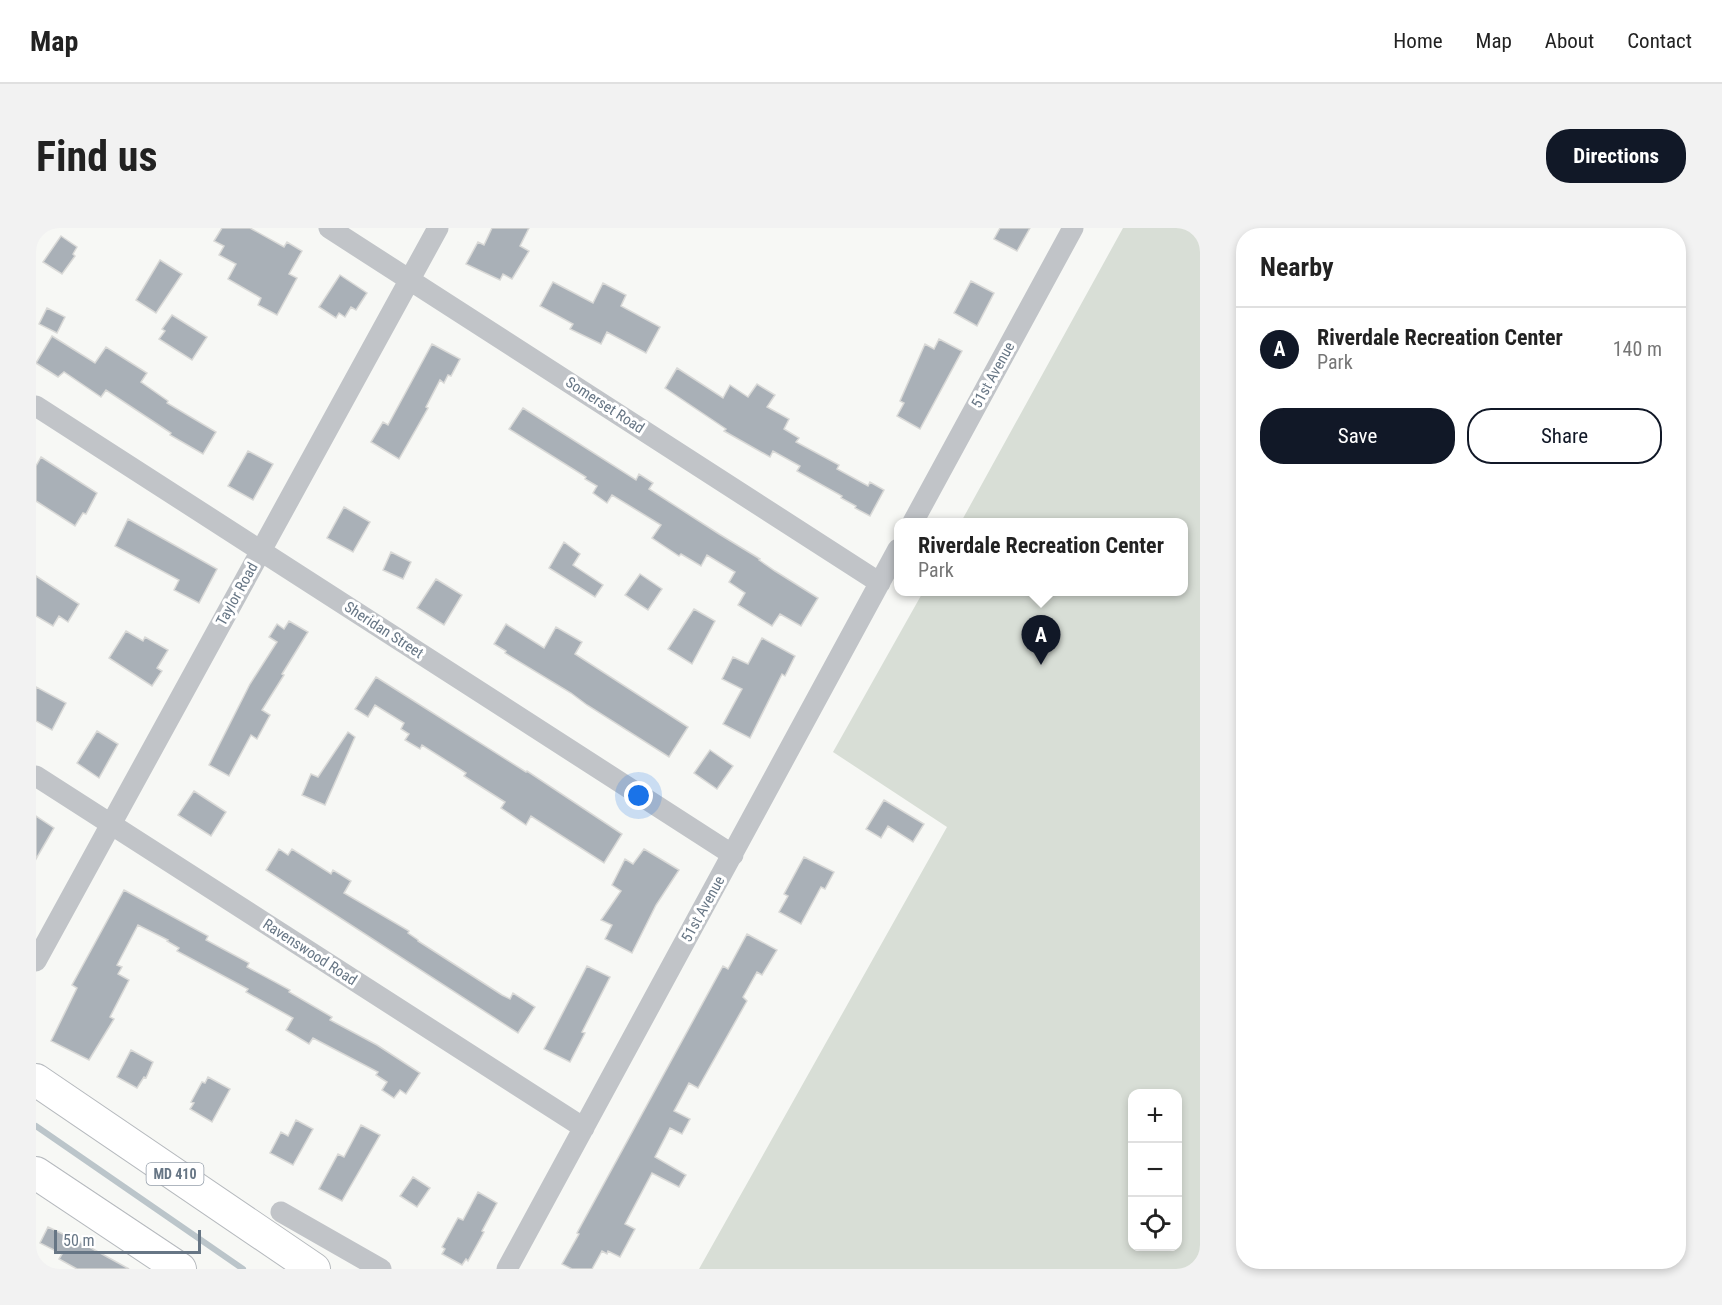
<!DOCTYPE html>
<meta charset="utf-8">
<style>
:root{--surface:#fff;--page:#f2f2f2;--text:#222;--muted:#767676;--line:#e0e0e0;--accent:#111827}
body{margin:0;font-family:"Roboto Condensed",sans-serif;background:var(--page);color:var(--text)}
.controls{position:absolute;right:18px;bottom:18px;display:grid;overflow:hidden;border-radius:12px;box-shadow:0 3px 9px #0003}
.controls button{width:54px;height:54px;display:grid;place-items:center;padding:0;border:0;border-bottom:2px solid var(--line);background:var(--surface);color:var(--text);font:30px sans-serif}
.scale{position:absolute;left:18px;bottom:15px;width:147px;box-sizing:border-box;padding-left:6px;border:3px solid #677685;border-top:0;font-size:16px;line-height:21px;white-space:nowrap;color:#677685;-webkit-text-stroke:4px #fff;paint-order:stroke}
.you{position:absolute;left:603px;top:568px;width:21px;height:21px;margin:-15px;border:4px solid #fff;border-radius:50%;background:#1a73e8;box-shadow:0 0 0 9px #1a73e833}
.badge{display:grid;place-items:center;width:39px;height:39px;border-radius:50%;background:var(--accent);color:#fff;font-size:20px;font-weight:700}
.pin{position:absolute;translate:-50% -50px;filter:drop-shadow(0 2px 3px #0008)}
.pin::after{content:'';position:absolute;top:32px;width:21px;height:18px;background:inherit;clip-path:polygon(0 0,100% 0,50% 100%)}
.popup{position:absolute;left:858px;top:290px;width:294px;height:78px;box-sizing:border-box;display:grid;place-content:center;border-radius:12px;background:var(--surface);filter:drop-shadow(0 2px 4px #0005);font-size:20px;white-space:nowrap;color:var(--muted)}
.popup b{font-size:22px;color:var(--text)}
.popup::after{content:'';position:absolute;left:50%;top:100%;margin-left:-12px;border:12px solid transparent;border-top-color:var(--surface)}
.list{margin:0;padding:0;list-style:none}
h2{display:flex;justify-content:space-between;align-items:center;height:78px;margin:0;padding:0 24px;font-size:26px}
h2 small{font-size:20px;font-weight:400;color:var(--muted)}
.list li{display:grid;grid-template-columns:39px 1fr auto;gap:18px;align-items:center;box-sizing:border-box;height:84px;padding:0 24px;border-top:2px solid var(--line)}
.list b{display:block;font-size:22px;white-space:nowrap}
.list p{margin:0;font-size:20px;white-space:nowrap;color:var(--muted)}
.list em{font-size:20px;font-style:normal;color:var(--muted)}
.actions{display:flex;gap:12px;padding:18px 24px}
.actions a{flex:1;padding:14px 0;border:2px solid var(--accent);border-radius:24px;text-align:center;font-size:21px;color:var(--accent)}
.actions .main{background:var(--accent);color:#fff}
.icon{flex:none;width:33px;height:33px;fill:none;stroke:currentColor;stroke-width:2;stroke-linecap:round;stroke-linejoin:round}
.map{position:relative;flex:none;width:1164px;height:1041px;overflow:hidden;border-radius:24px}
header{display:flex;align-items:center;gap:36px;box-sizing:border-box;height:84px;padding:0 30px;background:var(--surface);border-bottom:2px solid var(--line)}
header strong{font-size:28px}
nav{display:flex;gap:33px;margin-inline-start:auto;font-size:21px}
.intro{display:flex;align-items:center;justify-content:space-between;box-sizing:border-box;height:144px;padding:0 36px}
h1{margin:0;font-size:42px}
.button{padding:15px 27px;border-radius:24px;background:var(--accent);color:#fff;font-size:21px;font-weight:700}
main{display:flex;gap:36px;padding:0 36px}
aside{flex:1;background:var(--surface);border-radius:24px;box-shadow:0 3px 9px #0003}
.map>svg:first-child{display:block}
</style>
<header>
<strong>Map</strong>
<nav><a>Home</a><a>Map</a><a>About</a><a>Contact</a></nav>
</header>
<div class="intro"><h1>Find us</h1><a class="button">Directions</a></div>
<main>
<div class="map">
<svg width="1164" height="1041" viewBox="0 0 1164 1041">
<rect width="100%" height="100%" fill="#f7f8f5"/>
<path fill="#d8ded6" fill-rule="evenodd" d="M1087,0H1164V1041H663L911,599L797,524L887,364H1148V294H925ZM1096,866H1142V1018H1096Z"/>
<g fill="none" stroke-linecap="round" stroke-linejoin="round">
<path stroke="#bbc5ca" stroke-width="6" d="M0,898L207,1041"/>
</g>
<path fill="#a9b0b7" stroke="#d9d9d7" stroke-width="1.5" d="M186,0H214L248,19L251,14L266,23L253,46L261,50L241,87L222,77L225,70L192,51L200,36L183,27L188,18L178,13Z
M456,0H493L484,18L493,23L476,51L467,46L464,52L430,36L442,14L448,17Z
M964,0H994L981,23L958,11Z
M25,8L41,19L37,26L39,28L26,46L7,34Z
M124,32L146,46L120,85L100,72Z
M304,47L331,65L320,82L315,79L309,89L303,85L300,90L283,79Z
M935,53L958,65L941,98L918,85Z
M517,54L557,75L567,55L590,67L585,78L624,99L610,125L571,104L565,116L534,101L537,96L504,78Z
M11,80L29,89L21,105L3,96Z
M136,87L171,109L156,132L123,111L129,103L126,101Z
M16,108L59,135L70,119L111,145L105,154L132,173L131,175L180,204L167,226L134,207L135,205L70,162L65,169L28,144L22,149L0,135Z
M903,111L926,123L884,201L861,188L868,175L864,173L889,116L898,121Z
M396,116L424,131L415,148L412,147L408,155L404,152L390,179L392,180L363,231L335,214L347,194L352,197Z
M641,140L687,170L694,157L712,169L721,156L739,167L731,179L753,191L748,201L763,210L760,214L803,237L801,241L832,258L834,254L848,262L834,288L819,280L820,278L805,270L806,268L761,243L764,238L737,223L734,229L688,203L690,201L629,160Z
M487,180L600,252L603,246L617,255L613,261L683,306L724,331L723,332L739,343L782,370L765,398L744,386L736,398L702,377L709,365L693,354L699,344L671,327L665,338L645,326L643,328L616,310L625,297L576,267L571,275L557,265L561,258L549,251L550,249L473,201Z
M212,223L237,236L217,272L192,258Z
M5,229L61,265L50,286L47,285L39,298L0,273V238Z
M308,279L334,294L317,324L291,310Z
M92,291L181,341L163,375L138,362L143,352L79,318Z
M528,314L544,326L537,337L567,357L559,369L513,340Z
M355,324L375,334L367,351L347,342Z
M604,346L626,361L612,382L589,367Z
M0,348L43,376L32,394L23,388L17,398L0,388Z
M400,351L426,367L408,397L381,380Z
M658,381L679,393L656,436L632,421Z
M253,393L272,404L246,446L248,447L226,482L234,487L221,511L215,507L193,548L173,537L214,456L241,414L233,409L241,396L248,401Z
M470,396L508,420L520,399L546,414L539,426L652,499L633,529L551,477L535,465L469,425L470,423L458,416Z
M90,403L107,413L109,409L132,422L121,440L126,443L116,458L73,430Z
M726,410L759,428L749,448L746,446L714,510L687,496L706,461L686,451L697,429L712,436Z
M340,449L490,544L491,543L586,606L568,635L495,588L490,597L465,580L469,574L428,548L430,545L386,517L384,521L369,512L373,506L365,501L368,495L339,477L332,489L319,481Z
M0,459L30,475L16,502L0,493Z
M61,503L82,516L63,550L41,535Z
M312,504L319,509L289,577L266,567L275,546L282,549Z
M674,522L697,538L681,561L658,545Z
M158,563L190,584L175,608L142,587Z
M848,572L888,596L877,614L852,598L845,610L830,601Z
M0,588L18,600L0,631Z
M243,621L252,627L256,621L295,646L297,642L315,653L308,665L373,703L372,705L382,712V713L466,767L474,771L477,765L499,779L482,805L230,642Z
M608,621L643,642L620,677L596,725L569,711L576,697L565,692L585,663L576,657L589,631L597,636Z
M768,629L798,644L789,661L785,659L765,696L743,684L752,668L748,666Z
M88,662L172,708L170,712L213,735L211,739L254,762L253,764L296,789L294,792L341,817L384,845L370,866L364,862L358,870L346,862L351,854L340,847L342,844L277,810L273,816L250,802L257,790L210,764L212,761L141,723L143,720L131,713L132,712L102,697L81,737L86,739L82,746L93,752L74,789L78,791L53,832L15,813L41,760L36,757Z
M711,706L741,722L726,747L721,744L707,769L711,773L662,860L653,855L638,883L654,891L646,906L634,900L619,929L650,947L643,959L616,945L589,996L599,1001L584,1029L572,1023L571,1026L566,1023L556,1041H536L526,1036L543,1006L541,1005L687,738L692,741Z
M551,738L574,749L546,804L549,805L534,834L508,821Z
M95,822L117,834L110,850L108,849L101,860L81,849Z
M172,849L194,861L176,894L154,881L158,875L155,874L166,854L169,855Z
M260,892L277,901L257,937L234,925L245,904L252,908Z
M325,897L344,907L306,973L283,961L302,926L308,929Z
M377,949L394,960L381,979L364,968Z
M442,964L461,975L446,1003L448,1004L432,1033L430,1031L426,1037L406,1026L409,1021L406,1019L422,990L427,992Z
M12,999L46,1015L93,1041H41L23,1031L26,1026L4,1015Z"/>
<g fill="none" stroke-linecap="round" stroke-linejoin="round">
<defs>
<path id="primary" d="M0,852L278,1041
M0,945L144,1041"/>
</defs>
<use href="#primary" stroke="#b6babe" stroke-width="34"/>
<path stroke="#c1c4c8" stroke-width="21" d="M293,0L844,355
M0,178L697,627
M877,294L1037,0
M0,548L548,900
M0,733L402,0
M245,984L345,1041
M471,1041L862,321"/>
<use href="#primary" stroke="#fff" stroke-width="32"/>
</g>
<g text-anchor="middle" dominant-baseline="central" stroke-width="6" stroke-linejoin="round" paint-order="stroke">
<rect fill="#fff" stroke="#959faa" stroke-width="1.5" x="110.5" y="935" width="57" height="22" rx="4.5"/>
<g font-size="14" font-weight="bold" fill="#677685">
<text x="139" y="946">MD 410</text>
</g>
<g font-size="15" fill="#677685" stroke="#fff">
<text transform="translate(957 147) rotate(-61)">51st Avenue</text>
<text transform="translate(569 177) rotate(33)">Somerset Road</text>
<text transform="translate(201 366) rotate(-61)">Taylor Road</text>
<text transform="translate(348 402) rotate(33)">Sheridan Street</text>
<text transform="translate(667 681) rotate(-61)">51st Avenue</text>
<text transform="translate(274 724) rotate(33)">Ravenswood Road</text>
</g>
</g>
</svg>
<div class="controls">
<button>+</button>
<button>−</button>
<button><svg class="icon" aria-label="locate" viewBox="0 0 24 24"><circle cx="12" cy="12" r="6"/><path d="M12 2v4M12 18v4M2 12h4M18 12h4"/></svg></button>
</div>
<div class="scale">50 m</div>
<div class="you"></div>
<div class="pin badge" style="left:1005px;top:437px">A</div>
<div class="popup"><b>Riverdale Recreation Center</b>Park</div>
</div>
<aside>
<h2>Nearby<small></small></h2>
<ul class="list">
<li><span class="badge">A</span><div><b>Riverdale Recreation Center</b><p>Park</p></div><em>140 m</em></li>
</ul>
<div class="actions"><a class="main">Save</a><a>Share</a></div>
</aside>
</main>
